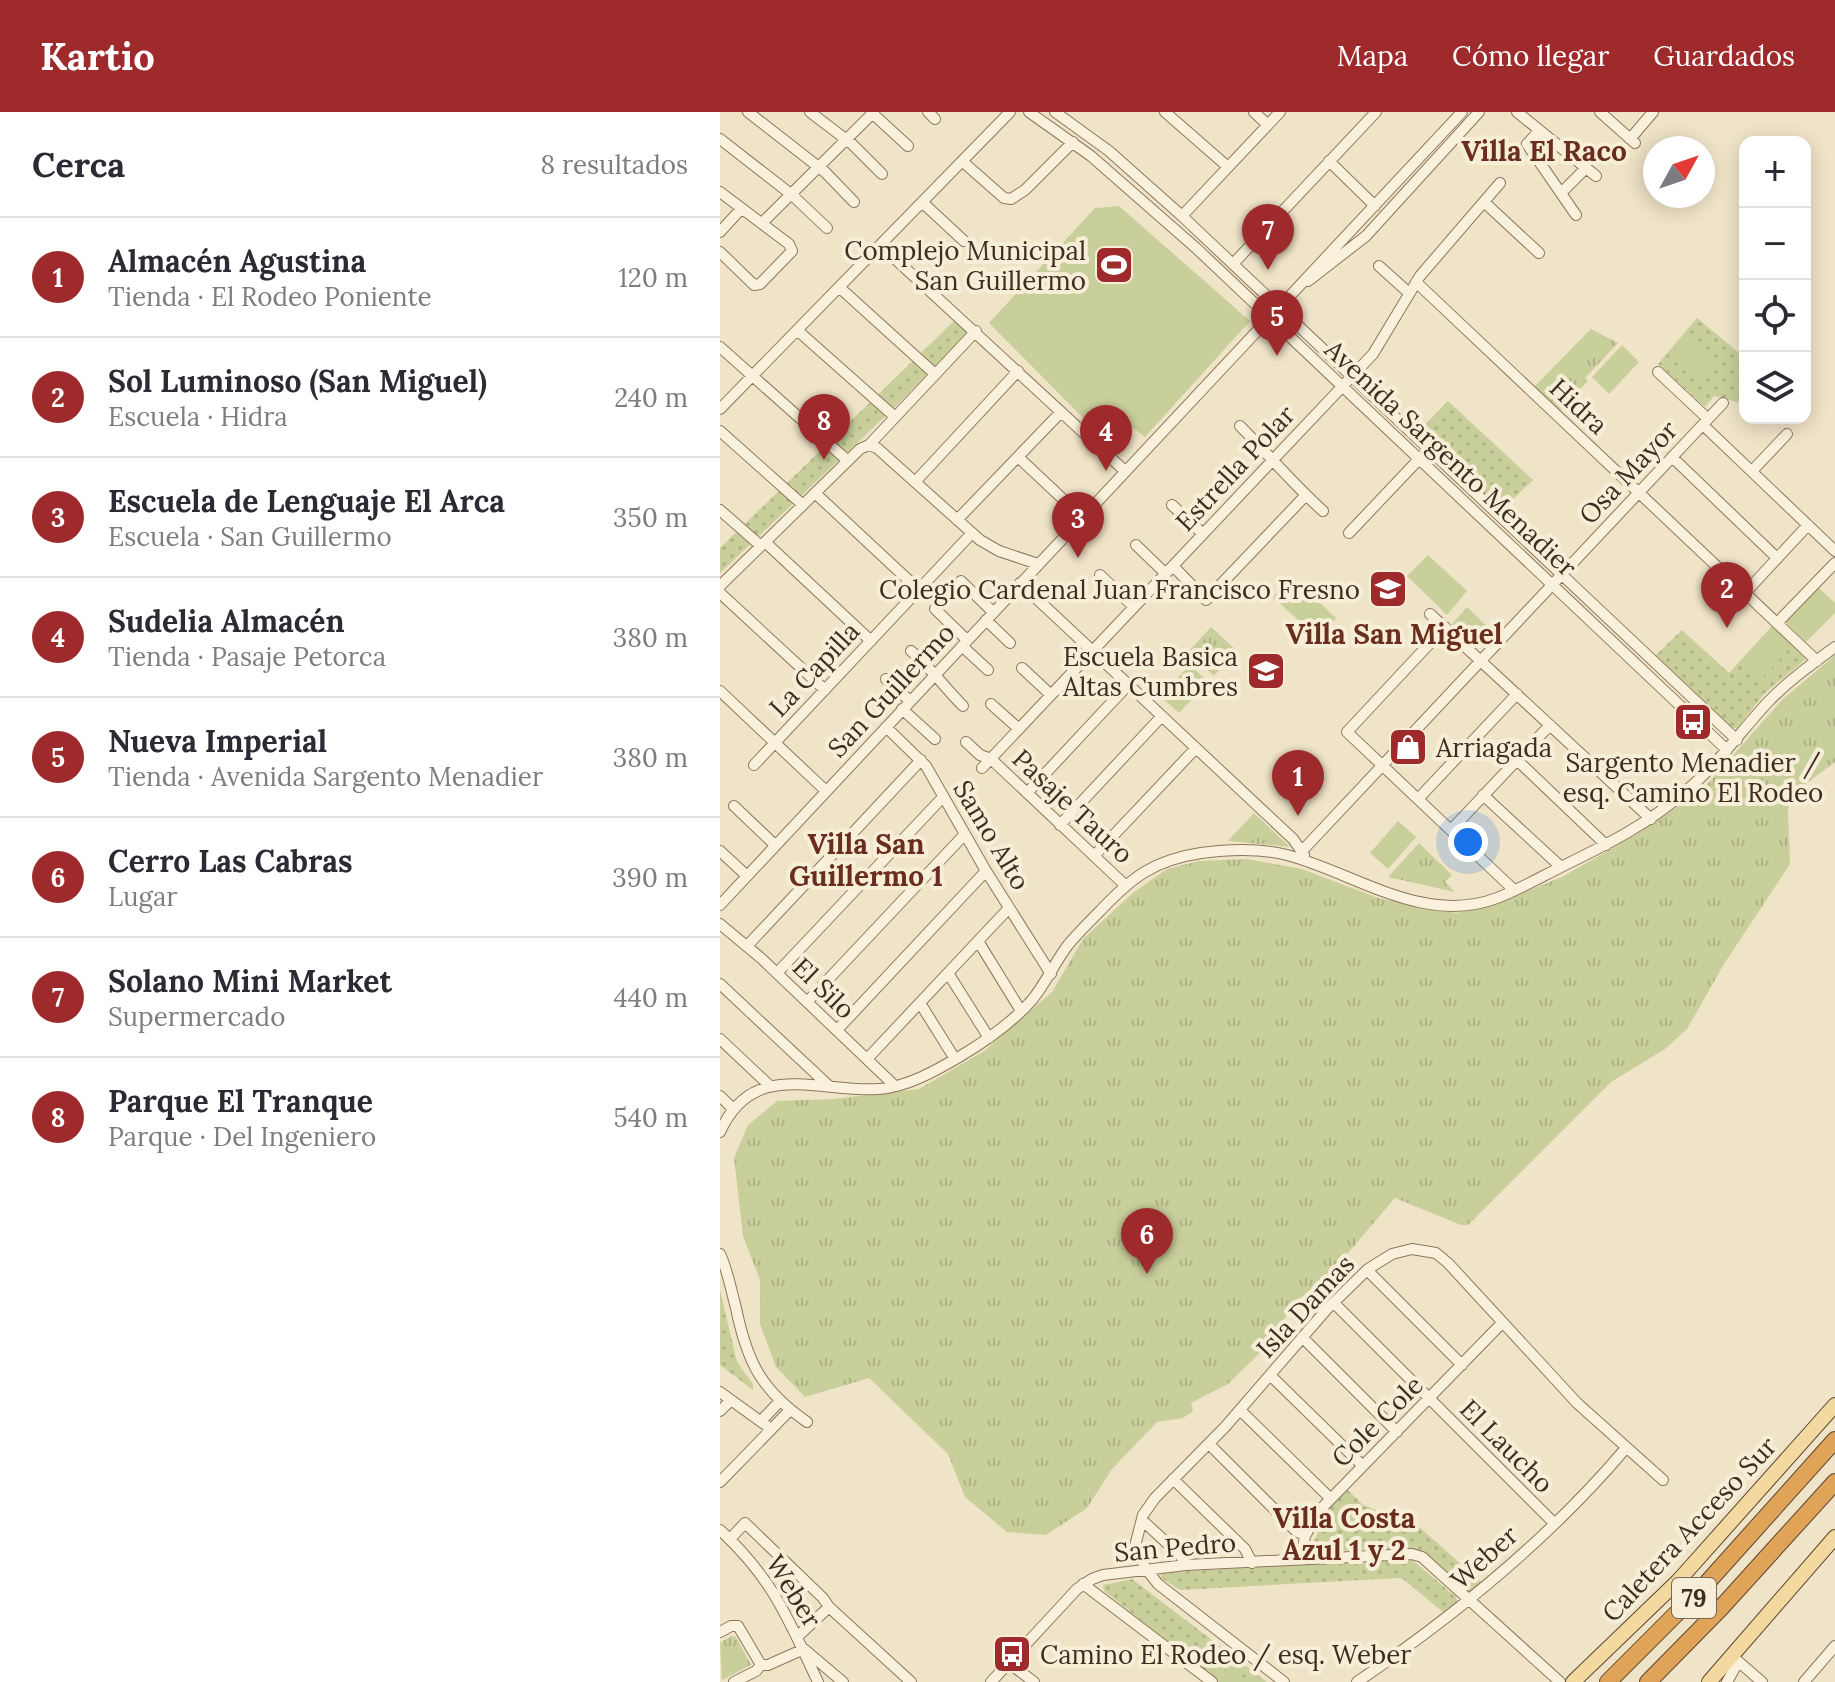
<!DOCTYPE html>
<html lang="es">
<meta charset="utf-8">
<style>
:root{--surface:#fff;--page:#f2f2f3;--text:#2b2b33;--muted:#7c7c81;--line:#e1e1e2;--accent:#9e2a2b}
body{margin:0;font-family:Lora,serif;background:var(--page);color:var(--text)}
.controls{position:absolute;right:24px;top:24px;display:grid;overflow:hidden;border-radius:16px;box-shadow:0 4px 20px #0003}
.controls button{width:72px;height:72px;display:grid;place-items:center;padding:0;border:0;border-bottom:2px solid var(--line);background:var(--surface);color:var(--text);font:40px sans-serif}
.compass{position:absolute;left:923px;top:24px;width:72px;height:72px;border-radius:50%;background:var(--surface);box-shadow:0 4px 20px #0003;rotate:50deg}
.you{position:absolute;left:748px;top:730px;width:28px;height:28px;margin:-20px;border:6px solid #fff;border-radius:50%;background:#1a73e8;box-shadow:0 0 0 12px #1a73e833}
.badge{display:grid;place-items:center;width:52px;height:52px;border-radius:50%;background:var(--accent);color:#fff;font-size:26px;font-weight:700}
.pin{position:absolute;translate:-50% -66px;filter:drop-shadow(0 2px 4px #0008)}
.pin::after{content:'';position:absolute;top:42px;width:28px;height:24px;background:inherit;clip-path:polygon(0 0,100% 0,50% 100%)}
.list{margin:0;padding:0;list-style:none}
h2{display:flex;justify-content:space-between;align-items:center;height:104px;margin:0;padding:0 32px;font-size:34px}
h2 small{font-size:26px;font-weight:400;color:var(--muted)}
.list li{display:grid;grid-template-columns:52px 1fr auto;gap:24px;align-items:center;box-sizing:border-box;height:120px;padding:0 32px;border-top:2px solid var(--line)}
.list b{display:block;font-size:30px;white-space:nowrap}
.list p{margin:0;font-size:26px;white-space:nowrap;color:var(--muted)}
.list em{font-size:26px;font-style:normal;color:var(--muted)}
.icon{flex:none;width:44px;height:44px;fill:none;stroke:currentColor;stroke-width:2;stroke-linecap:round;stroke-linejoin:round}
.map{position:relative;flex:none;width:1115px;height:1570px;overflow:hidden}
header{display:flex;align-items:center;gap:48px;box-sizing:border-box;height:112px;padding:0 40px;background:var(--accent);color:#fff}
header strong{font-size:38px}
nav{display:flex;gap:44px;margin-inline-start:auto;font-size:28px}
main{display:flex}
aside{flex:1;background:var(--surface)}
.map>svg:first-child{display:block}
</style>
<header>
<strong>Kartio</strong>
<nav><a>Mapa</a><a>Cómo llegar</a><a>Guardados</a></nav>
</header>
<main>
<aside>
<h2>Cerca<small>8 resultados</small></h2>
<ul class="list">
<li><span class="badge">1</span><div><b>Almacén Agustina</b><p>Tienda · El Rodeo Poniente</p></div><em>120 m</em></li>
<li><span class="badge">2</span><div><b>Sol Luminoso (San Miguel)</b><p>Escuela · Hidra</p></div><em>240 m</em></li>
<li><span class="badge">3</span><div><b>Escuela de Lenguaje El Arca</b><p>Escuela · San Guillermo</p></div><em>350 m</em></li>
<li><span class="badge">4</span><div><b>Sudelia Almacén</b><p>Tienda · Pasaje Petorca</p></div><em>380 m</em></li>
<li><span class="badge">5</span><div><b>Nueva Imperial</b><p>Tienda · Avenida Sargento Menadier</p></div><em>380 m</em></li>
<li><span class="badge">6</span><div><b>Cerro Las Cabras</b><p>Lugar</p></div><em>390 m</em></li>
<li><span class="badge">7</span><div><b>Solano Mini Market</b><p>Supermercado</p></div><em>440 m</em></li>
<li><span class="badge">8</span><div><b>Parque El Tranque</b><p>Parque · Del Ingeniero</p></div><em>540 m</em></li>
</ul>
</aside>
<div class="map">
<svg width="1115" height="1570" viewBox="0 0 1115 1570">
<defs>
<pattern id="grass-tufts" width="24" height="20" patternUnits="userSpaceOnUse" patternTransform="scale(2)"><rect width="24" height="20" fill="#c9cf9b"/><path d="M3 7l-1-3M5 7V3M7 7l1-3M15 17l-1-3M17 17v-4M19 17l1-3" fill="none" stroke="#aeb285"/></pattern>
<pattern id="park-dots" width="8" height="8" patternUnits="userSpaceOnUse" patternTransform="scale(2)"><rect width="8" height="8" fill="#c9cf9b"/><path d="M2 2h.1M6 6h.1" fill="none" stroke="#aeb285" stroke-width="1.8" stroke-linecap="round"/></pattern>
</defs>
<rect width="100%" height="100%" fill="#f0e4c8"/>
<path fill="url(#grass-tufts)" d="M871,217L898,231L865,266L868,269L840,298L815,274Z
M491,515L517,539L494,564L468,540Z
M1115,543V650L1076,679L1068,697L1070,752L1004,852L967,917L945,937L891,970L748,1113H741L675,1086L611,1161L573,1192L551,1230L508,1272L471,1291L473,1299L463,1306L437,1310L392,1357L367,1396L326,1423L287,1420L245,1385L228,1342L149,1266L85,1285L56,1255L40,1212V1168L23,1124L14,1046L28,1013L57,989L113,987L199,977L264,939L332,880L363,827L414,780L447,757L479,749L527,747L582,757L658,786L736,801L785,788L842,765L922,719L982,678L1063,587Z
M534,701L570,735L508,729Z
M699,731L732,763L725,770L735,780L668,765Z
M11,1524L16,1525L31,1553L2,1568L0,1531Z"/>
<path fill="url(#park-dots)" d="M977,206L1025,246V292L994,284L985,295L938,252Z
M235,208L248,220L175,295L0,461V436Z
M728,289L813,368L781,399L698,320Z
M1052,514L1086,547L1045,581L1017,616H1011L934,545L962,518L1009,561Z
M0,1178L17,1250L33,1272V1278L0,1253Z
M628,1378L643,1393L698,1414L761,1470L751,1482L748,1481L703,1440L688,1436L592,1440L591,1435L611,1394Z
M691,1447L736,1485L737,1490L723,1500L683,1467L678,1466L460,1478L441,1466V1462L467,1459Z
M412,1467L547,1570H499L384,1479L383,1473Z"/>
<path fill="#c9cf9b" d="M399,94L530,209L425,325L399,305L379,322L269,211L375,96Z
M964,225L996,254L979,272L948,243Z
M902,233L919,250L889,282L872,265Z
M708,443L747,479L727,503L687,464Z
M572,465L616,506L598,526L553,485Z
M1098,475L1115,491V501L1086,530L1064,509Z
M747,495L773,520L757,537L731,513Z
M1052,521L1069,538L1040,569L1022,552Z
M470,553L488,570L459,601L440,584Z
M678,709L696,725L668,757L650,741Z
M493,1535L526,1559L518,1570H512L483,1549Z"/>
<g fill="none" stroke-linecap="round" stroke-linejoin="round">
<defs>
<path id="minor" d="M28,0L105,60L134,90
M90,0L132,32L162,62
M151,0L188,34
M208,0L215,7
M309,0L371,44L476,136L1007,638
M335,0L389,39L462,104L1017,628
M445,0L508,55
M534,0L548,13
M797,0L876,64
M880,0L915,31
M819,19L807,32L856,103
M0,27L72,83L107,116
M910,27L933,0
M242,49L284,86L291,87L305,78L353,30
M609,49L655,94
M0,80L69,132L72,139L40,172L34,173L0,140
M841,81L866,56
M202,90L244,129
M764,90L819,141
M462,104L560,0
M42,111L154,0
M0,120L21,97
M160,133L405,359
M513,152L656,0
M659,154L689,181
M588,169L646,124L759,0
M696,170L1097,549
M119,175L215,262
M77,218L174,304
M0,235L128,349
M938,260L988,307
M0,297L290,0
M983,313L1115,439
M520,314C548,342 573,372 603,399
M0,319L83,393
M149,333L157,336L260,428L279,439L318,452
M298,345L362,405
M952,345L1057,446
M1032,359L1067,322
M195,370L298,259
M95,381L199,478
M452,393L483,422
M0,398L41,434
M237,408L341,300
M629,421L702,344
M45,430L151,529
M416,433L446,462
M453,454L486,488L586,383
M380,463L414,495
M241,469L273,500
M300,471L573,727L584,743
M0,474L140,337L149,333L256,219
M0,481L105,578
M1025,481L1088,413
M215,497L247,528
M710,502L931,707
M266,508L290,531
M1057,511L1115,451
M725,515L627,620L794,778
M242,534L268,558
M191,539C211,556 225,576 243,594
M302,556L331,583
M166,567L190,589
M0,579L106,679
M271,592L299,617
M182,597L215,627
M166,615L206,654L266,759L331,862
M246,630L260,643L271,647L405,773
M797,648L886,733
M34,653L252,421
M262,656L653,242L700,164L780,71
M307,681L408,573
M763,683L841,755
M698,687L797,582
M14,694L55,733
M340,713L442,604
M731,718L830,613
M0,739L27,764
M582,739L1003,291
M374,744L476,636
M0,793L742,0
M0,812L42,847L175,974
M258,829L301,899
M27,834L201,648
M57,861L223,685
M228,861L269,926
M0,872L109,974
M87,890L245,722
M200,891L235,947
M117,918L266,759
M0,927L50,974
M147,947L289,796
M0,984L13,997
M0,1020C33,946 99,981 159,977C187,975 215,959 239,945C266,929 291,912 312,888C326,871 335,850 348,833C358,821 369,810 380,799C412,765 434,748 481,741C510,737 539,736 567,743C635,761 704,814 777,786C800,777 821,765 843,754C888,732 930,711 967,678C998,652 1021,619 1048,590C1068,569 1092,552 1115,535
M0,1142C8,1159 11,1178 16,1196C27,1250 41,1278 87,1310
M647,1158L742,1253
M614,1191L834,1411
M582,1225L677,1320
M550,1263L643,1354
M0,1280L51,1317
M520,1298L610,1386
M0,1299L11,1288
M41,1309L59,1290
M489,1332L576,1419L585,1424
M453,1367L525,1437L532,1451
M0,1370L70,1298
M422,1408L461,1444L466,1453
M0,1418C54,1468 68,1507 98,1570
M10,1427L25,1411L103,1486L109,1495L191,1570
M581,1448L585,1424L599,1399L782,1211
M363,1472L492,1570
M0,1520L11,1514H18L41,1553
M78,1524L109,1495
M1012,1544L1042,1570
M289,1551L314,1570
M41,1553H48L84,1537L123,1570
M14,1570L36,1559L41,1553
M271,1570L357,1477L372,1467L383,1463L466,1453L692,1442L702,1445L713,1455L840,1570
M564,1570L438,1472L426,1457L415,1434L423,1403L435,1386L505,1315L607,1197L648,1157L672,1142L692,1137L716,1141L728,1151L857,1291L943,1368
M637,1570C736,1503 829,1427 906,1336
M1007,1570L1018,1550
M1084,1570L1115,1534"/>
<path id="major" d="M853,1570L959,1468L1115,1293
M989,1570L1115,1425"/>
<path id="highway" d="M888,1570L986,1472L1115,1328
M928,1570L1000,1497L1115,1370"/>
</defs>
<use href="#minor" stroke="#8d765c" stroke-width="12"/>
<use href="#major" stroke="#5b4430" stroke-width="16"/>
<use href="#highway" stroke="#5b4430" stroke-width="18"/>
<use href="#minor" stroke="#faf1dc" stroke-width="10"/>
<use href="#major" stroke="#f3d9a0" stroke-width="14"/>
<use href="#highway" stroke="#e0a458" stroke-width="16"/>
</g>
<defs>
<symbol id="stadium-square" viewBox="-11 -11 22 22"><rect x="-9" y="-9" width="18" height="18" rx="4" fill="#9e2a2b" stroke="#f7eed8"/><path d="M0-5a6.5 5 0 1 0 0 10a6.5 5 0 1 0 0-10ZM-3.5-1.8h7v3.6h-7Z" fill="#fff"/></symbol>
<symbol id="school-square" viewBox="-11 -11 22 22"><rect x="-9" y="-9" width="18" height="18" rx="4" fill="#9e2a2b" stroke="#f7eed8"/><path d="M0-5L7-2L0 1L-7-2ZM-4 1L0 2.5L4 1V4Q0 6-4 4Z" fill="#fff"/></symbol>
<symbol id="bus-square" viewBox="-11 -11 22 22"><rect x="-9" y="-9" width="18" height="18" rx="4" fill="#9e2a2b" stroke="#f7eed8"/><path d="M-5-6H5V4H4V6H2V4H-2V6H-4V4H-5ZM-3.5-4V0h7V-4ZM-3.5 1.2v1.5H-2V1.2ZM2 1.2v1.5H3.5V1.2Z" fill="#fff"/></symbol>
<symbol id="shop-square" viewBox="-11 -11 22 22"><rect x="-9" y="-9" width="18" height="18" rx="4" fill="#9e2a2b" stroke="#f7eed8"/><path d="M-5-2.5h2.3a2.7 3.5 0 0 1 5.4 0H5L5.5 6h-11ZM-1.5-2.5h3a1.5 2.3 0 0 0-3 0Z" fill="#fff"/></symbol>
</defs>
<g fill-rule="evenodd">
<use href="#stadium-square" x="372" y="131" width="44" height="44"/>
<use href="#school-square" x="646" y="455" width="44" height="44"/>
<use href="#school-square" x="524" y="537" width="44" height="44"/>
<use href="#bus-square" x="951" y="588" width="44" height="44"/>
<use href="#shop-square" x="666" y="613" width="44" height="44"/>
<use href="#bus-square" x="270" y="1520" width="44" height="44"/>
</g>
<g text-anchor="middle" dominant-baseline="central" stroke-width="8" stroke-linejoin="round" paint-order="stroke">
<rect fill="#f7eed8" stroke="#756857" stroke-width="2" x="952" y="1466" width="44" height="40" rx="6"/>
<g font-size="24" font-weight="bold" fill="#3d2e20">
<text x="974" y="1486">79</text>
</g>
<g font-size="26" fill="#3d2e20" stroke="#f7eed8" text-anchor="end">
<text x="366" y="138">Complejo Municipal<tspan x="366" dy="30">San Guillermo</tspan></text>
<text x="640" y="477">Colegio Cardenal Juan Francisco Fresno</text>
<text x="518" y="544">Escuela Basica<tspan x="518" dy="30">Altas Cumbres</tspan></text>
<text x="716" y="635" text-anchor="start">Arriagada</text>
<text x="973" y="650" text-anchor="middle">Sargento Menadier /<tspan x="973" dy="30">esq. Camino El Rodeo</tspan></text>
<text x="320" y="1542" text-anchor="start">Camino El Rodeo / esq. Weber</text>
</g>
<g font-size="26" fill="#3d2e20" stroke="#f7eed8">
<text transform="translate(859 294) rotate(43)">Hidra</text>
<text transform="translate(731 346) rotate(43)">Avenida Sargento Menadier</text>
<text transform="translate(515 356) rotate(-47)">Estrella Polar</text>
<text transform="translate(908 360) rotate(-47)">Osa Mayor</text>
<text transform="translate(94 557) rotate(-47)">La Capilla</text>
<text transform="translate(171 578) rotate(-47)">San Guillermo</text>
<text transform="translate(353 694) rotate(43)">Pasaje Tauro</text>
<text transform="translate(272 723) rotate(59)">Samo Alto</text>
<text transform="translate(104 876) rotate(44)">El Silo</text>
<text transform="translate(585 1194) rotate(-47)">Isla Damas</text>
<text transform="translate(657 1309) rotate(-45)">Cole Cole</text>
<text transform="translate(787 1334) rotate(45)">El Laucho</text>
<text transform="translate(969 1417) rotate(-47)">Caletera Acceso Sur</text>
<text transform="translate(455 1435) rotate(-5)">San Pedro</text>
<text transform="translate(764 1445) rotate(-42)">Weber</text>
<text transform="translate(74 1479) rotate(58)">Weber</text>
</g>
<g font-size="28" font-weight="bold" fill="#6b2e1e" stroke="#f7eed8">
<text x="824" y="39">Villa El Raco</text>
<text x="674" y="522">Villa San Miguel</text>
<text x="146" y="732">Villa San<tspan x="146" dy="32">Guillermo 1</tspan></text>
<text x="624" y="1406">Villa Costa<tspan x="624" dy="32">Azul 1 y 2</tspan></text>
</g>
</g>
</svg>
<div class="controls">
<button>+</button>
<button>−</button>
<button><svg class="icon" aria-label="locate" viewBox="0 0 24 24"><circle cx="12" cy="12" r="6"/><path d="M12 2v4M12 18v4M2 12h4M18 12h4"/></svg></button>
<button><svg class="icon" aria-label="layers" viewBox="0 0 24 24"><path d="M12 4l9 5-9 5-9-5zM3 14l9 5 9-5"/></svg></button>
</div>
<svg class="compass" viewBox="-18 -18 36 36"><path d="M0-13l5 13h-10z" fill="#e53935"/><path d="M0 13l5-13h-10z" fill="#7c7c81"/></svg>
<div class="you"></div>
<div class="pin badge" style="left:578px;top:704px">1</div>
<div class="pin badge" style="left:1007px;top:516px">2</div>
<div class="pin badge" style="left:358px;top:446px">3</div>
<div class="pin badge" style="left:386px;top:359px">4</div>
<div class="pin badge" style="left:557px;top:244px">5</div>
<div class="pin badge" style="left:427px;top:1162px">6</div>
<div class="pin badge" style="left:548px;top:158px">7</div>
<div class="pin badge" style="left:104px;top:348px">8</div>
</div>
</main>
